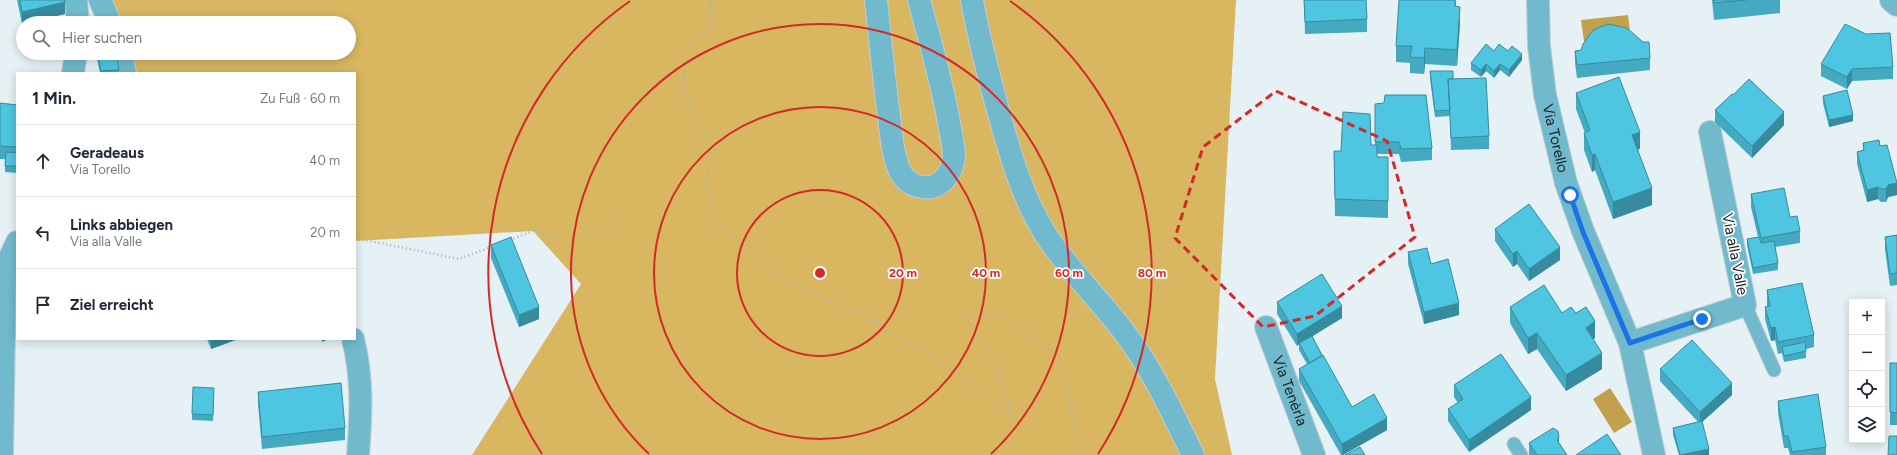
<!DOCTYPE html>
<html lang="de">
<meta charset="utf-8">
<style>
:root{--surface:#fff;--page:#f6f6f7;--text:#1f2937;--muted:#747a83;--line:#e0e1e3}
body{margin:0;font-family:Figtree,sans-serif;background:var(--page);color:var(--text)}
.controls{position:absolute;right:12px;bottom:12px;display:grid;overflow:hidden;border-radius:0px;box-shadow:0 2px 10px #0003}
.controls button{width:36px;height:36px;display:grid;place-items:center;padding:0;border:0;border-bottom:1px solid var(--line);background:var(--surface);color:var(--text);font:20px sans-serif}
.stop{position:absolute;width:12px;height:12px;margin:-9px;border:3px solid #1a73e8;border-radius:50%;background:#fff}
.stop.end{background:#1a73e8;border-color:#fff;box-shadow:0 1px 4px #0008}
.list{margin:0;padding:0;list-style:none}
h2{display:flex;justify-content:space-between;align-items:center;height:52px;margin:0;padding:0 16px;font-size:17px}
h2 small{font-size:13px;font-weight:400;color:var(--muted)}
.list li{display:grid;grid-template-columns:26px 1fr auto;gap:12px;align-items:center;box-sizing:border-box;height:72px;padding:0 16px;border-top:1px solid var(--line)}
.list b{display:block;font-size:15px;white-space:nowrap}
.list p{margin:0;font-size:13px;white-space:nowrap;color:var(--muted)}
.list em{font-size:13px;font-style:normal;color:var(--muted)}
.icon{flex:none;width:22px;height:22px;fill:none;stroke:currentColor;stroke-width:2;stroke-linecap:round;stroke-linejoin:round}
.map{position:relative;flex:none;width:1897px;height:455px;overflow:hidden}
.search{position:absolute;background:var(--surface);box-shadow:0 2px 10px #0003;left:16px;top:16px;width:340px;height:44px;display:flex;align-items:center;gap:10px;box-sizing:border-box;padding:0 14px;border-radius:22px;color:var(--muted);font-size:15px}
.panel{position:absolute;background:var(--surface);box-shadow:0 2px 10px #0003;left:16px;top:72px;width:340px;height:268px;border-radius:0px}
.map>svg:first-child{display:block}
</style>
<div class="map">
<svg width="1897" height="455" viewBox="0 0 1897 455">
<rect width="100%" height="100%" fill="#e5f1f4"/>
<path fill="#d9b761" d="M112,0H1236L1215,379L1232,455H472L581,284L533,231L355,241V73H137L130,53H349V23H120Z"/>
<path fill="#c3a14c" d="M1628,15L1631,40L1585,48L1581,20Z
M1610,388L1632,422L1614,433L1593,399Z"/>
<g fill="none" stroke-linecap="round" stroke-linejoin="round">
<defs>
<path id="service" d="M1745,305L1774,370
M1514,444L1521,455"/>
<g id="minor">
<path d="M76,0L78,23"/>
<path d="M100,0L110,23"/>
<path id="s1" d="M1538,0L1539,46L1545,95L1566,183L1583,231L1630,343L1654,455"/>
<path d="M1891,0L1897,5"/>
<path d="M120,53L125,73"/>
<path d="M73,73L76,53"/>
<path id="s2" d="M1266,327L1314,455"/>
<path d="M353,339C363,378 361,416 358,455"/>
<path d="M1630,343L1745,305L1710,132"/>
<path d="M2,455L5,268L17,242"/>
</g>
<path id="tertiary" d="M876,0C880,39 884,78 889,117C891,133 893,160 901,173C906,182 914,186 923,187C941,190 953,172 954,156C954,146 951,134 949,123C942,82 930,41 919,0
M972,0C978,35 987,69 996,103C1009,149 1020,194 1046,235C1067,268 1100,300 1124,332C1153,370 1172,412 1193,455"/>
</defs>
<use href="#service" stroke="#c1ccce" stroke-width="15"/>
<use href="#minor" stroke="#c1ccce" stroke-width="24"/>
<use href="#tertiary" stroke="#c1ccce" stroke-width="24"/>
<path stroke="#a8b2b4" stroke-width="2.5" stroke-dasharray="1 3" stroke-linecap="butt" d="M711,0L713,23L691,46L681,89L714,150L705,181L717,225L788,283L878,323L964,377L1014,420L988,350L966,317L998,314L1060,357L1081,455
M355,238L459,259L494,246
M510,240L533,231L568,241L608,237L621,222"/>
<use href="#service" stroke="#71bacd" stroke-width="13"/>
<use href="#minor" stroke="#71bacd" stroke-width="22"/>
<use href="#tertiary" stroke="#71bacd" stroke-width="22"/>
</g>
<path fill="#43aac2" d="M17,0H65V14L23,23L22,24Z
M1304,0L1367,19V32L1305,34Z
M1456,0V6L1460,23L1457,66L1425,64L1424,74L1410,73V63L1396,62V46Z
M1712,0H1780V13L1714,20Z
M1494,51L1522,60L1509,77L1500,70L1494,78L1486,71L1481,77L1471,70V63Z
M1575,51L1650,58V70L1577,78L1575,63Z
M96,53H116L119,73H100Z
M1821,64L1893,67V79L1852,81L1847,89L1821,76Z
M1430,71L1453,79L1489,136V149L1451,150L1450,116L1435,117L1430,78Z
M1576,93L1640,149H1638L1652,205L1613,219L1595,170L1592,172L1584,150V133H1585L1576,109Z
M1733,95L1784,125L1752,158L1715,122V110Z
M1823,96L1853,121L1829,127L1823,103Z
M17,101V173L5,172V159H0V103L17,105Z
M1375,104L1432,148V160L1401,162L1399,154H1377V157H1388V218L1335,216L1334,151H1341L1375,145Z
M1863,143L1880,146L1897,195L1888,197L1886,202H1881L1878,199L1867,202L1857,164V152L1863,150Z
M1751,194L1790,217L1800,231V243L1775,247L1778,263V270L1753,274L1747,245V239L1758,237L1751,207Z
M1495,229L1560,260L1529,281L1517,264L1513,267L1495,241Z
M1897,235V285L1890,286L1885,249V237Z
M491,245L539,319L519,327L491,258Z
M1408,252L1431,264L1459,315L1424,324L1408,264Z
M1767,290L1814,335V347L1806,349V358L1784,362L1782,353L1778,354L1775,340L1771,341L1765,319V307L1767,306Z
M1277,302L1342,318L1312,336L1352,407L1387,430L1343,455H1341L1299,381V369L1307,364L1299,350V344L1297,346L1277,314Z
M1510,307L1562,313H1576L1595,338L1593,339L1602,369L1566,391L1537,349L1528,354L1510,323Z
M207,339H238L211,349Z
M1897,363V425H1890V412Z
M1660,369L1732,395L1702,422L1709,455H1679L1673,435V428L1698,422L1660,381Z
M1454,385L1531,410L1469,452L1448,421V409L1458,403L1454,397Z
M258,392L345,428V440L262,449L258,404Z
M214,395L213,421L192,420V414Z
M1778,401L1826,447V455H1790L1788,448H1784L1778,413Z
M1529,443H1559L1567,455H1529Z"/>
<path fill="#378b9e" d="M65,2V14L27,23H23L22,24V12Z
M1460,7V23L1457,66V50Z
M1425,48V64L1424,74V58Z
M1522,54V60L1509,77V70Z
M1486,64V71L1481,77V70Z
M1500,64V70L1494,78V71Z
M1852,69V81L1847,89V77Z
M1784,112V125L1752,158V146Z
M1853,115V121L1829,127V120Z
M1640,132V149L1632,151V135Z
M1595,154V170L1592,172V155Z
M1897,183V195L1888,197L1886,202V189L1888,185Z
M1878,187V199L1867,202V190Z
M1652,188V205L1613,219V202Z
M1560,247V260L1529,281V269Z
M1517,251V264L1513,267V254Z
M1459,303V315L1424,324V312Z
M1342,306V318L1300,344L1299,343V344L1297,346V334Z
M539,307V319L519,327V315Z
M1595,321V338L1586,344V328Z
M1775,327V340L1771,341V328Z
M1537,333V349L1528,354V338Z
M211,339H238L211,349Z
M322,339H329L322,342Z
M1602,353V369L1566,391V375Z
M1732,383V395L1700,424V412Z
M1531,397V410L1469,452V440Z
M1387,418V430L1343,455H1342V444Z
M1559,437V449L1557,440Z
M1709,449V455H1683Z"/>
<path fill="#4ec6e1" stroke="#378b9e" d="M20,0H65V2L22,12Z
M1304,0H1366L1367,19L1305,22Z
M1399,0H1455V6L1460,7L1457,50L1425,48L1424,58L1410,57L1412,46H1396Z
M1714,0H1746L1714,3Z
M1608,24L1627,28L1643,42H1649L1650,58L1577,65L1575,51L1581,50L1583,44L1593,30Z
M1845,24L1866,34L1890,33L1893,67L1852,69L1847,77L1821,64Z
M1486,44L1494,51L1499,44L1508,51L1512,46L1522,54L1509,70L1500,64L1494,71L1486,64L1481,70L1471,63Z
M97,53H116L119,70L101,71Z
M1430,71H1453V79H1448L1450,110L1435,111Z
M1619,77L1640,132L1632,135L1652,188L1613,202L1595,154L1592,155L1584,133L1590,130L1576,93Z
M1486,78L1489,136L1451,138L1448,79Z
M1749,79L1784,112L1752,146L1715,110L1732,94L1733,95Z
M1847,90L1853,115L1829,120L1823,96Z
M1385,95H1426L1432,148L1401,149L1399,142H1375V104L1384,103Z
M0,103L17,105V147L0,146Z
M1343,112L1370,114L1371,145H1377V157H1388V201L1335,199L1334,151H1341Z
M1879,140L1880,146L1887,145L1897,183L1888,185L1886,189H1881L1878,187L1867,190L1857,152L1864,150L1863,143Z
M6,152L17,153V166H5Z
M1784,188L1790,217L1797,216L1800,231L1761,238L1751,194Z
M1529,204L1560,247L1529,269L1517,251L1513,254L1495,229Z
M1897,235V273L1890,274L1885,237Z
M511,237L539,307L519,315L491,245Z
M1759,237L1761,243L1774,241L1778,263L1753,268L1747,239Z
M1427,248L1431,264L1448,259L1459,303L1424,312L1408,252Z
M1322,274L1342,306L1297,334L1277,302Z
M1802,283L1814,335L1778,342L1775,327L1771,328L1765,307L1770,306L1767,290Z
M1544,285L1562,313L1571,307L1576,313L1586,307L1595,321L1586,328L1602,353L1566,375L1537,333L1528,338L1510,307Z
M1312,336L1322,356L1310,363L1299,343Z
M1692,340L1732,383L1700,412L1660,369Z
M1805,342L1806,351L1784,356L1782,347Z
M1501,354L1531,397L1469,440L1448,409L1463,399L1454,385Z
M1323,355L1352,407L1374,394L1387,418L1342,444L1299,369Z
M1890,363H1897V413L1890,412Z
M341,383L345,428L262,437L258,392Z
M193,387L214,388L213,415L192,414Z
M1818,394L1826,447L1792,452L1788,436H1784L1778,401Z
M1702,421L1709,449L1680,455L1673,428Z
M1553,428L1558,431L1559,437L1557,440L1567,455H1537L1529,443Z
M1607,434L1621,455H1576Z
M1889,436H1897V455H1888Z
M1360,447L1365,455H1345Z"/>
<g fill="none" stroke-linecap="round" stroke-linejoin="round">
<path stroke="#1a73e8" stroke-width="5" d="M1570,195L1583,232L1630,343L1702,319"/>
</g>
<path fill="none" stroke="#d62828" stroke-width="3" stroke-dasharray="8 5" stroke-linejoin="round" d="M1276,91L1387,141L1415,237L1315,316L1263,327L1175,238L1203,147Z"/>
<g fill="none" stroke="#d62828" stroke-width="2">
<circle cx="820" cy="273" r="83"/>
<circle cx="820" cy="273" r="166"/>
<path d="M649 454A249 249 0 1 1 991 454"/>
<path d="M542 454A332 332 0 0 1 630 1M1010 1A332 332 0 0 1 1098 454"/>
</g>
<g text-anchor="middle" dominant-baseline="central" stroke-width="3.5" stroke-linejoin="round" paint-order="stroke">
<g font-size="15" fill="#1c2122" stroke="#fff">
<text stroke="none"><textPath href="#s1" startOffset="140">Via Torello</textPath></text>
<text transform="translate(1735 254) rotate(79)">Via alla Valle</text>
<text stroke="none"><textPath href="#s2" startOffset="68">Via Tenèrla</textPath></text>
</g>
</g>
<circle cx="820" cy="273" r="6" fill="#d62828" stroke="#fff" stroke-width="2"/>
<g font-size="12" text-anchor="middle" font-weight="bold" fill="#d62828" stroke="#fff" stroke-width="3.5" stroke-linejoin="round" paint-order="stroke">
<text x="903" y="277">20 m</text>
<text x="986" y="277">40 m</text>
<text x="1069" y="277">60 m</text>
<text x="1152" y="277">80 m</text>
</g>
</svg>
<div class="controls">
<button>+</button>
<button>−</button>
<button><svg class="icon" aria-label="locate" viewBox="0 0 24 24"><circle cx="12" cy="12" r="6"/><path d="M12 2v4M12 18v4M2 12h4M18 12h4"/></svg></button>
<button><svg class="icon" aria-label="layers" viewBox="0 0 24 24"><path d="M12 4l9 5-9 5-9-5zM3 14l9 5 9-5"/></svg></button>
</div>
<div class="stop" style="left:1570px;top:195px"></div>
<div class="stop end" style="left:1702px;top:319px"></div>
<div class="search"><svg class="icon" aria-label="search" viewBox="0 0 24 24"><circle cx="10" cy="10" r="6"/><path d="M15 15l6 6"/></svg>Hier suchen</div>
<section class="panel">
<h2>1 Min.<small>Zu Fuß · 60 m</small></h2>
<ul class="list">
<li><svg class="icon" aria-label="ahead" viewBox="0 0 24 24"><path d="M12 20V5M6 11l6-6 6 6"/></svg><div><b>Geradeaus</b><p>Via Torello</p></div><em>40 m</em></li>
<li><svg class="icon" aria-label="left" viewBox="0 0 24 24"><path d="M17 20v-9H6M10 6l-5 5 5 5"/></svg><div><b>Links abbiegen</b><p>Via alla Valle</p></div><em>20 m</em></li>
<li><svg class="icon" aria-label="arrive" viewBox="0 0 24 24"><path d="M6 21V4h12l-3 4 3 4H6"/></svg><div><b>Ziel erreicht</b></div></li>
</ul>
</section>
</div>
